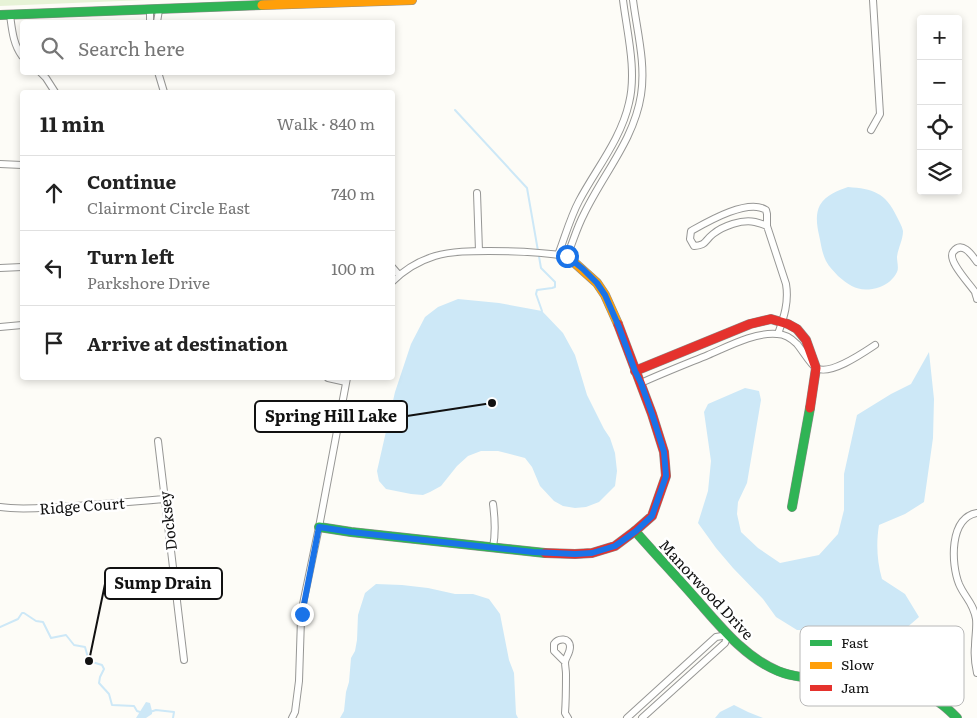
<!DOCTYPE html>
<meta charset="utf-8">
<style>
:root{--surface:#fff;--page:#f6f6f6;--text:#222;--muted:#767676;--line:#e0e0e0}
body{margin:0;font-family:Literata,serif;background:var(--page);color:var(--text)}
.controls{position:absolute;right:15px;top:15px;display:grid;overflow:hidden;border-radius:5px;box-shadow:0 2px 8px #0003}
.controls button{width:45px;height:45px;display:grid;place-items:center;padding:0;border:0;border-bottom:1px solid var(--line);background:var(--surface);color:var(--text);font:25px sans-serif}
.stop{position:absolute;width:15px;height:15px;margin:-11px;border:4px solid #1a73e8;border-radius:50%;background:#fff}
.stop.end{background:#1a73e8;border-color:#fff;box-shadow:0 1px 5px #0008}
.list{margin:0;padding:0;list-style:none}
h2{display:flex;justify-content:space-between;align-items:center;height:65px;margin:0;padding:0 20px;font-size:21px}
h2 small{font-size:16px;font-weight:400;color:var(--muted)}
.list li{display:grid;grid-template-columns:32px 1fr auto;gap:15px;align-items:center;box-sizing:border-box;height:75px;padding:0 20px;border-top:1px solid var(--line)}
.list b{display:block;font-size:19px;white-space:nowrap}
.list p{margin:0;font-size:16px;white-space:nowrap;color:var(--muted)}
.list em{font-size:16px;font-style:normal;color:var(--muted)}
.icon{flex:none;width:28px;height:28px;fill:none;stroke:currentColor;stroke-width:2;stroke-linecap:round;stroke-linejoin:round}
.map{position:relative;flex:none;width:977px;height:718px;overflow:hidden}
.search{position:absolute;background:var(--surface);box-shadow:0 2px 8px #0003;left:20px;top:20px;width:375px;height:55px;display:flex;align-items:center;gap:12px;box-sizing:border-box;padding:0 18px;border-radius:5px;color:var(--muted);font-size:19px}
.panel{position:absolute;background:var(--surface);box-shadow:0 2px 8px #0003;left:20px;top:90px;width:375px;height:290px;border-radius:5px}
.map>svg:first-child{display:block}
</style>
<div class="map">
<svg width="977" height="718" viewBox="0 0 977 718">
<defs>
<pattern id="park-tufts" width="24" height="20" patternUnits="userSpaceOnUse" patternTransform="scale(1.25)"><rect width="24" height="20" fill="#e7f3d7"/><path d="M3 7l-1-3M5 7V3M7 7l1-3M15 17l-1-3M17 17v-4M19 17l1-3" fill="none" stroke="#c5cfb8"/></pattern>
</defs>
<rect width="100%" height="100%" fill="#fdfcf7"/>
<path fill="#e7f3d7" d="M0,0H145L0,6Z"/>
<path fill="url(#park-tufts)" d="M0,0H85L0,3Z"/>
<path fill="#cde8f7" d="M848,187C873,189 885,192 897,217C899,221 902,226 903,231C903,240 898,248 897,257C897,262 899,268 897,272C894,279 886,285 880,287C861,293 852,288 838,276C834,271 829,267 826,261C822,253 821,244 819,235C817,226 815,214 820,205C826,195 837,191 848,187Z
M458,299L499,303L542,311L563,333L575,355L587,395L604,429L610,438L615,453L617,471L615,486L599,502L586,507L575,508L563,506L554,501L540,486L532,467L525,458L498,451H481L468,456L457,466L441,486L430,492L423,495L411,494L386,489L379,481L377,471L395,392L411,344L425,317L438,307Z
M929,352L934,399L933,438L924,502L905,514L879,525C876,544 877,561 882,579L905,594L919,617L904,630L866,632L797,630L776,617L763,599L733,568L716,548L698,523L708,491L711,461L704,412L708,404L745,388L759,391L761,400L747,483L738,502L737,514L741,532L758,548L780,563L819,555L838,534L844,510V474L857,415L891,394L911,384Z
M376,584L402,585L428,588L455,594H473L489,599L500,614L509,660L514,673L516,714L518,718H340L344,711L346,692L349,682L351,658L355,651L357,640L358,615L365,593Z
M146,702L150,703L152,711V714L146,718H136Z
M734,705L748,712L763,718H715L720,712Z"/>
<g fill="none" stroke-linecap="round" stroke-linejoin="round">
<path stroke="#cde8f7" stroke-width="2" d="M455,110L527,188L541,268L555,282V287L552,288L537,290L536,294L542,311
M0,627L18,619L22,613H24L36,621L43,622L51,638L66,635L74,645L85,647L89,661L102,665L104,669L100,677L99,683L109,694L112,705L134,706L137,711L140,712
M150,712L156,710L174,712L173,718"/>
<defs>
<path id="street" d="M150,10V22
M10,15C12,29 13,44 22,56
M157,22L159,10
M40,72L46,78L55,92
M158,72L164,92
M871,130L880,114L873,0
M0,164L22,165
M477,193L479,251
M767,226C763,224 759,223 755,222C742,219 723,226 713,234C704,241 707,245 694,246L690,239L691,231C707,222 748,198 766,210L767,214V226L786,284C789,302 784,317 778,334
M558,255C565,237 570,218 579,201C596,169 621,139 629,103C637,71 627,32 623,0
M977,262C972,255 962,240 953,252C947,261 970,284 975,292C975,293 977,298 977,299
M392,267L399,275
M0,268L22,267
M392,282C404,270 419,261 435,256C452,251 472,251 489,251C517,251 540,252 567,256C573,242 577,227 584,214C603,174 634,140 641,95C646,64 637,31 633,0
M0,327L22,325
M328,378L346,382
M641,383C663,373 686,364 708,355C729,346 755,332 777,334C785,334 792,339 797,344C802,350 811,365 816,368C830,376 863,353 875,345
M158,441L184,660
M493,504C495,519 496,532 493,547
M0,507C19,510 39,508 59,507C94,505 129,502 164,499
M977,513C949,518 951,564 959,584C965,598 973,602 976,619C977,628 975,637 975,646C974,655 975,664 977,673
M565,662L554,651V644C558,638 570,637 570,647C570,653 566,657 565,662C565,666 566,670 566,674C566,687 566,700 565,713L568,718
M292,718L295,712L299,681L301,619L303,604L319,527L347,378
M627,718L716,637L728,635
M642,718L725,643L728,635"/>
<path id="fast" d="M0,15L262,5
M792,507L810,408
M319,527L351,532L545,553
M635,531C655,554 676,576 696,599C720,626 744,657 778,671C795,678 813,678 831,679C871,680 905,678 940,703C946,707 952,713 957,718"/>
<path id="slow" d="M262,5L412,0
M567,256L597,283L605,295L618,324"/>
<path id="jam" d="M635,371L750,324L771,319L788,324L797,329L806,340L816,368L810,408
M545,553L575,554L592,553L615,546L635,531L652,516L666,476L664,452L652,414L618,324"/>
</defs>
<use href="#street" stroke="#979795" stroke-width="8"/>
<use href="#fast" stroke="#8e8d8b" stroke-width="10"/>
<use href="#slow" stroke="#8e8d8b" stroke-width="10"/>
<use href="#jam" stroke="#8e8d8b" stroke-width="10"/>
<use href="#street" stroke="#fffffe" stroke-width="6"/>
<use href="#fast" stroke="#30b455" stroke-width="9"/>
<use href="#slow" stroke="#ff9f0a" stroke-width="9"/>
<use href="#jam" stroke="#e5322d" stroke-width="9"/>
</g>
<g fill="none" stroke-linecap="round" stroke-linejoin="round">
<path stroke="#1a73e8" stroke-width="6" d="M302,614L319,527L351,532L533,552L575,554L592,553L615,546L636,531L652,516L666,476L664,452L652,414L641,383L635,371L619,327L605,295L597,283L583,269L567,256"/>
</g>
<g text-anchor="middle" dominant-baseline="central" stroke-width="5" stroke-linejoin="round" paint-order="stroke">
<g font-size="15" fill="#111" stroke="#fff">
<text transform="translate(82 505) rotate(-4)">Ridge Court</text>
<text transform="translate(167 521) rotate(-97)">Docksey</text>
<text transform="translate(707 589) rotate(47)">Manorwood Drive</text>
</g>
</g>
<rect x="800" y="626" width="164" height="80" rx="8" fill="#fff" stroke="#b8b8b8" stroke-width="1"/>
<rect x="810" y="640" width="22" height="6" fill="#30b455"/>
<rect x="810" y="662" width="22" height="7" fill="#ff9f0a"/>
<rect x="810" y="685" width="22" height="6" fill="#e5322d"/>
<g font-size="14" fill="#111">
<text x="841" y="648">Fast</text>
<text x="841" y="670">Slow</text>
<text x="841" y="693">Jam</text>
</g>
<path fill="none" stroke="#111" stroke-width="2" d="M492 403L407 416M89 661L105 584"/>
<g fill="#111" stroke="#fff" stroke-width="2">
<circle cx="492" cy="403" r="5"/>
<circle cx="89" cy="661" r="5"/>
</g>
<g fill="#fff" stroke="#111" stroke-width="2">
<rect x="255" y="401" width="152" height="31" rx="5"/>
<rect x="105" y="568" width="117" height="31" rx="5"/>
</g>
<g font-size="16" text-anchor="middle" font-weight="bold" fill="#111">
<text x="331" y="422">Spring Hill Lake</text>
<text x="163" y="589">Sump Drain</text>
</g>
</svg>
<div class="controls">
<button>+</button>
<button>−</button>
<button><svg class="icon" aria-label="locate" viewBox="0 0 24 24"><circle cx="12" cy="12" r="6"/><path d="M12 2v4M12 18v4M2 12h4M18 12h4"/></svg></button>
<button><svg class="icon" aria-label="layers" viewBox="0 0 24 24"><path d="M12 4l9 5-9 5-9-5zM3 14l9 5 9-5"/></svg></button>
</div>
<div class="stop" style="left:567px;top:256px"></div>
<div class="stop end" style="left:302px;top:614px"></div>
<div class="search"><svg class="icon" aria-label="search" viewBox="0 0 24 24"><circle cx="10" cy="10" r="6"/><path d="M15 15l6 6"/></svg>Search here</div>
<section class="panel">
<h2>11 min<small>Walk · 840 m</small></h2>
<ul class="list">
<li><svg class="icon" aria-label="ahead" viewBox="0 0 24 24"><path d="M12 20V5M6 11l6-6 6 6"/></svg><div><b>Continue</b><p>Clairmont Circle East</p></div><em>740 m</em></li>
<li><svg class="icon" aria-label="left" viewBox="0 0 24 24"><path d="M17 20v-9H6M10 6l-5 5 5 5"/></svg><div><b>Turn left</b><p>Parkshore Drive</p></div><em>100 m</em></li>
<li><svg class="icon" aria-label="arrive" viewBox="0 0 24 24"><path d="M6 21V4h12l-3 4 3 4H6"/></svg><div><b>Arrive at destination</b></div></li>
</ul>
</section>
</div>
